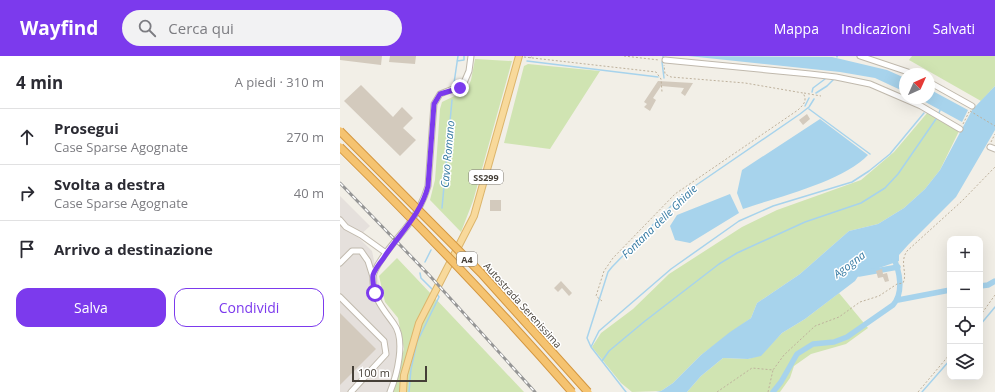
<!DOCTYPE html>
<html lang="it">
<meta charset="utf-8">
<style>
:root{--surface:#fff;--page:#f2f2f3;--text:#2b2b33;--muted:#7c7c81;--line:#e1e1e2;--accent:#7c3aed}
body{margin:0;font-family:"Open Sans",sans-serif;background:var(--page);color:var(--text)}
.controls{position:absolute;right:12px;bottom:12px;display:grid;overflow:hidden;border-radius:8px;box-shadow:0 4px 16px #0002}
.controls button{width:36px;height:36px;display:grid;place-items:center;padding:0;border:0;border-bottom:1px solid var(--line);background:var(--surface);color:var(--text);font:20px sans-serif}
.compass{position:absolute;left:559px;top:12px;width:36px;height:36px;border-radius:50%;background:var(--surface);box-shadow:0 4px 16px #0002;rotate:45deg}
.scale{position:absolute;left:12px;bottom:10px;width:75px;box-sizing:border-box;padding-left:4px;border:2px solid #453f37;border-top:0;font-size:11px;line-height:14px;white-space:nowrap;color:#453f37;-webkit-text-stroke:3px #fff;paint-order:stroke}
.stop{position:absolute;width:12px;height:12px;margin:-9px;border:3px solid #7c3aed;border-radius:50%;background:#fff}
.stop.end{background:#7c3aed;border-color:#fff;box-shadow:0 1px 4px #0008}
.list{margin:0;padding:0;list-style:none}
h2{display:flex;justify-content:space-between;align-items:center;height:52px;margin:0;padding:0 16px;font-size:17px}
h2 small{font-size:13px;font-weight:400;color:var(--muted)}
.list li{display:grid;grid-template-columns:26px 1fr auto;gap:12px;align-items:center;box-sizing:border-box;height:56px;padding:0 16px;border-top:1px solid var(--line)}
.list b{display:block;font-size:15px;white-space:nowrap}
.list p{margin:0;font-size:13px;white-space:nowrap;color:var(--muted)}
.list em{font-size:13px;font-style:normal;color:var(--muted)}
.actions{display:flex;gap:8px;padding:12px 16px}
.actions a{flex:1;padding:9px 0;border:1px solid var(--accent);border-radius:12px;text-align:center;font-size:14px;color:var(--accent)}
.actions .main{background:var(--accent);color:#fff}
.icon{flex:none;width:22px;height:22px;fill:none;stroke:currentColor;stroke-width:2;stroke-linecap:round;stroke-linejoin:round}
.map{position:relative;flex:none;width:655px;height:336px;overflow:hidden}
header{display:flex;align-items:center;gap:24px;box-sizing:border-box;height:56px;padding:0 20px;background:var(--accent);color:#fff}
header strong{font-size:19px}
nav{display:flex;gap:22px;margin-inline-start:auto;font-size:14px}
.search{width:280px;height:36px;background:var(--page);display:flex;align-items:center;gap:10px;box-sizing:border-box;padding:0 14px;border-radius:22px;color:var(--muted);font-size:15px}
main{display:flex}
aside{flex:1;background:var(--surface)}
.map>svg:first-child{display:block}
</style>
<header>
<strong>Wayfind</strong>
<div class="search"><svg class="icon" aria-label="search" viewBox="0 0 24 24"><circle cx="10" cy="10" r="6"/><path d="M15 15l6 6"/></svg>Cerca qui</div>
<nav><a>Mappa</a><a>Indicazioni</a><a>Salvati</a></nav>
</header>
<main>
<aside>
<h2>4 min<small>A piedi · 310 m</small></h2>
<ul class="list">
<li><svg class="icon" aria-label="ahead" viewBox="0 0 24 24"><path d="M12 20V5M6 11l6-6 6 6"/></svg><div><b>Prosegui</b><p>Case Sparse Agognate</p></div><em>270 m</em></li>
<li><svg class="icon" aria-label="right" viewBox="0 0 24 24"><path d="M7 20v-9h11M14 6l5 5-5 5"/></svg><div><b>Svolta a destra</b><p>Case Sparse Agognate</p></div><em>40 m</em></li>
<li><svg class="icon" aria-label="arrive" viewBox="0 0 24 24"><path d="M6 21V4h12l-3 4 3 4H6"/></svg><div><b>Arrivo a destinazione</b></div></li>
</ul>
<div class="actions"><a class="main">Salva</a><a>Condividi</a></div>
</aside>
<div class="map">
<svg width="655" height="336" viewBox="0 0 655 336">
<rect width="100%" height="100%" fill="#f2efe7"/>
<path fill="#e5e0dc" d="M0,140L30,170L18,181L32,195L43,247L57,270V320L51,336H0Z"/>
<path fill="#d0e4b2" d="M572,0H655V30L641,45L569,4Z
M135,3L172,5L133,145L121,176L90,144L95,124L100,53L102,46L127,34L131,24Z
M188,8L260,15L210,93L164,87L184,10Z
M588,56L619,75L600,114L585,133L564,152L538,168L509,175L460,218L417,247L411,262L361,299L333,327L321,335L292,336L281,327L252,291L261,277L293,253L329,218L402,171L437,154L521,124L554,96Z
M57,202L184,336H51L64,293L58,262L45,246L39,220Z
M499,237L528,272L506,288L471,298L454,310L450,322L440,336H347L361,320L383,302L408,303L421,299L442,277L465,263Z"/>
<path fill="#a7d3ec" d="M348,0L492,1L547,14L565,22V36L535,22L500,16Z
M655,30V74L616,141L568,189L559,199V205L519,219L515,225L465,263L442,277L421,300L408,303L383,302L361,320L347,336H316L321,335L333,327L361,299L390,276L411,262L417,247L460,218L509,175L538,168L564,152L585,133L600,114L632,54Z
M589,33L628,54L622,66L578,42H589Z
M480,63L528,99C504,125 438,141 403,153L397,137L402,114Z
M390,138L399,157L350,187L335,184L330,170L337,159Z"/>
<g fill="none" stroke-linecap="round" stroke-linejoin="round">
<path stroke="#a7d3ec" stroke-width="1.5" d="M323,1V0
M497,1V0
M117,5L124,4V0
M187,5L318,21
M322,6L324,22
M114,27L118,0
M472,36L473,32L485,23
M476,37L487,30L494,23
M465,50L469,42
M469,53L530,98
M598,59L601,52
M102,152L112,44
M85,206L91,194
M80,217L81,222L93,234
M640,269L655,251
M251,291L259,275L331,213L399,165L433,150L512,126L529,115L550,98L584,57
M262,305L269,295L305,265L379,208L397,197L465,166L521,147L545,132L558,118L596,63
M69,336L71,313L77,286L99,241L97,238
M286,336L251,291L247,282L268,216L272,211L337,144L352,132L460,58L469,51L474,43
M582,336L610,304"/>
<path stroke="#a7d3ec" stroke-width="5.5" d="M519,218L558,211
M640,230L648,229L655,225
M558,244L610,234
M433,336L441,326L457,298L473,288L494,286L507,281L553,249C564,237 560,215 553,201"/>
</g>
<path fill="#d3cabd" d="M0,0H42L41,9L0,4Z
M50,0H76L75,8L49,6Z
M318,25L353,27L345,40L341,37L344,32L321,30L313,42L316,44L310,55L304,51L307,48L304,46Z
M21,29L53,61L62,51L73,62L63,72L76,84L60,100L4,45Z
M467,58L470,63L463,69L459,64Z
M150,144H161V155H150Z
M542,213L543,218L547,217L549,225L545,226L543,221L538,222L536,215Z
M221,225L232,237L229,240L222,232L218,236L214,232Z
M0,257L36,293L0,329Z"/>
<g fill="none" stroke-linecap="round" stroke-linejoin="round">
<defs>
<path id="minor" d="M520,0L574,18
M325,4L470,18L496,21L530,28L581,50L620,73
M589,26L632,50
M650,91L655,93
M0,164L6,171L21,179L46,197
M0,207L12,195H21L28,205L33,221
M0,241L44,285L46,298L11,336
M50,336C57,319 66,284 54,268C44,254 32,241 33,222C33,209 60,180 68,169C77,157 84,144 88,130L94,48L100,38L123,29L129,15L131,0"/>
<path id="major" d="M63,336L64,319L79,267L134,160L179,0"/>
</defs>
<use href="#minor" stroke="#c0b9ad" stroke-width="7"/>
<use href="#major" stroke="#dcb56b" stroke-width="8"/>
<path stroke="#beb19c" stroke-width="1" stroke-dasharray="2 2" stroke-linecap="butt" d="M284,0L319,4
M184,1L316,16L321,23L322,36
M190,2L193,0
M464,37L481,40
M630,55L655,70
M623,68L629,56
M651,86L655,78
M262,245L256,240L264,215L273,202L335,138L458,54C463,49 468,45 463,37L405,27L331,21L325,18L324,9
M640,260L655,239
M377,336L412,312L433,314L444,299L475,270L499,261L520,246L539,240L557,228L563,227C568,217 559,207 567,195L622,145L655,111
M428,336L433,314
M578,336L610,298"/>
<use href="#minor" stroke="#fff" stroke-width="5"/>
<use href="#major" stroke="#f8d99b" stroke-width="6"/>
<defs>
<path id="rail" d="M0,127L90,220L195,336"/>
</defs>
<use href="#rail" stroke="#969696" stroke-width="3"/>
<use href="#rail" stroke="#fff" stroke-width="1.5" stroke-dasharray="4.5" stroke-linecap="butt"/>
<defs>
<path id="highway-bridge" d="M0,75L141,217L248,336
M0,91C80,170 158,251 232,336"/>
</defs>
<use href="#highway-bridge" stroke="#d49740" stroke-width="9" stroke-linecap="butt"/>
<use href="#highway-bridge" stroke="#f5c370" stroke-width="7"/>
</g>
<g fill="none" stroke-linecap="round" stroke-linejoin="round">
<path stroke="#7c3aed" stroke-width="5" d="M35,237C34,232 32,224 33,219C35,213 39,208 43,203C58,179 81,159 88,130L94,48L100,38L120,32"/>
</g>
<g text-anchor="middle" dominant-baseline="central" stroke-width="3" stroke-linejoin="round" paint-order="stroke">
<g fill="#fff" stroke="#7d7973" stroke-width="1">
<rect x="129" y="114" width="34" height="14" rx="3"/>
<rect x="117" y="196" width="20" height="14" rx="3"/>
</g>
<g font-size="9" font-weight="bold" fill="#453f37">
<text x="146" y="121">SS299</text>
<text x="127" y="203">A4</text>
</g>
<g font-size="10" fill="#453f37" stroke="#fff">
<text transform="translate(183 249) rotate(48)">Autostrada Serenissima</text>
</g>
<g font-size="11" font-style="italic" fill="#3479a2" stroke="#fff">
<text transform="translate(107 98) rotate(-85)">Cavo Romano</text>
<text transform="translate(319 165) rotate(-44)">Fontana delle Ghiaie</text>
<text transform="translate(509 208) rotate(-37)">Agogna</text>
</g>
</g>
</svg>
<div class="controls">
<button>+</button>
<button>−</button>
<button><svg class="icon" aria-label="locate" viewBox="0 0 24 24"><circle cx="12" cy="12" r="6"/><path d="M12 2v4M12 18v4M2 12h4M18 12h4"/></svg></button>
<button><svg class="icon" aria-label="layers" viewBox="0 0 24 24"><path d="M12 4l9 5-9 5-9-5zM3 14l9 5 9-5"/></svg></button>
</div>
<svg class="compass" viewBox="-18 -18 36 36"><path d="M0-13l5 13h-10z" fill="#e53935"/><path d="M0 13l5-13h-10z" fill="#7c7c81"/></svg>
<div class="scale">100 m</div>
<div class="stop" style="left:35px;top:237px"></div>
<div class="stop end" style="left:120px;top:32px"></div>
</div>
</main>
